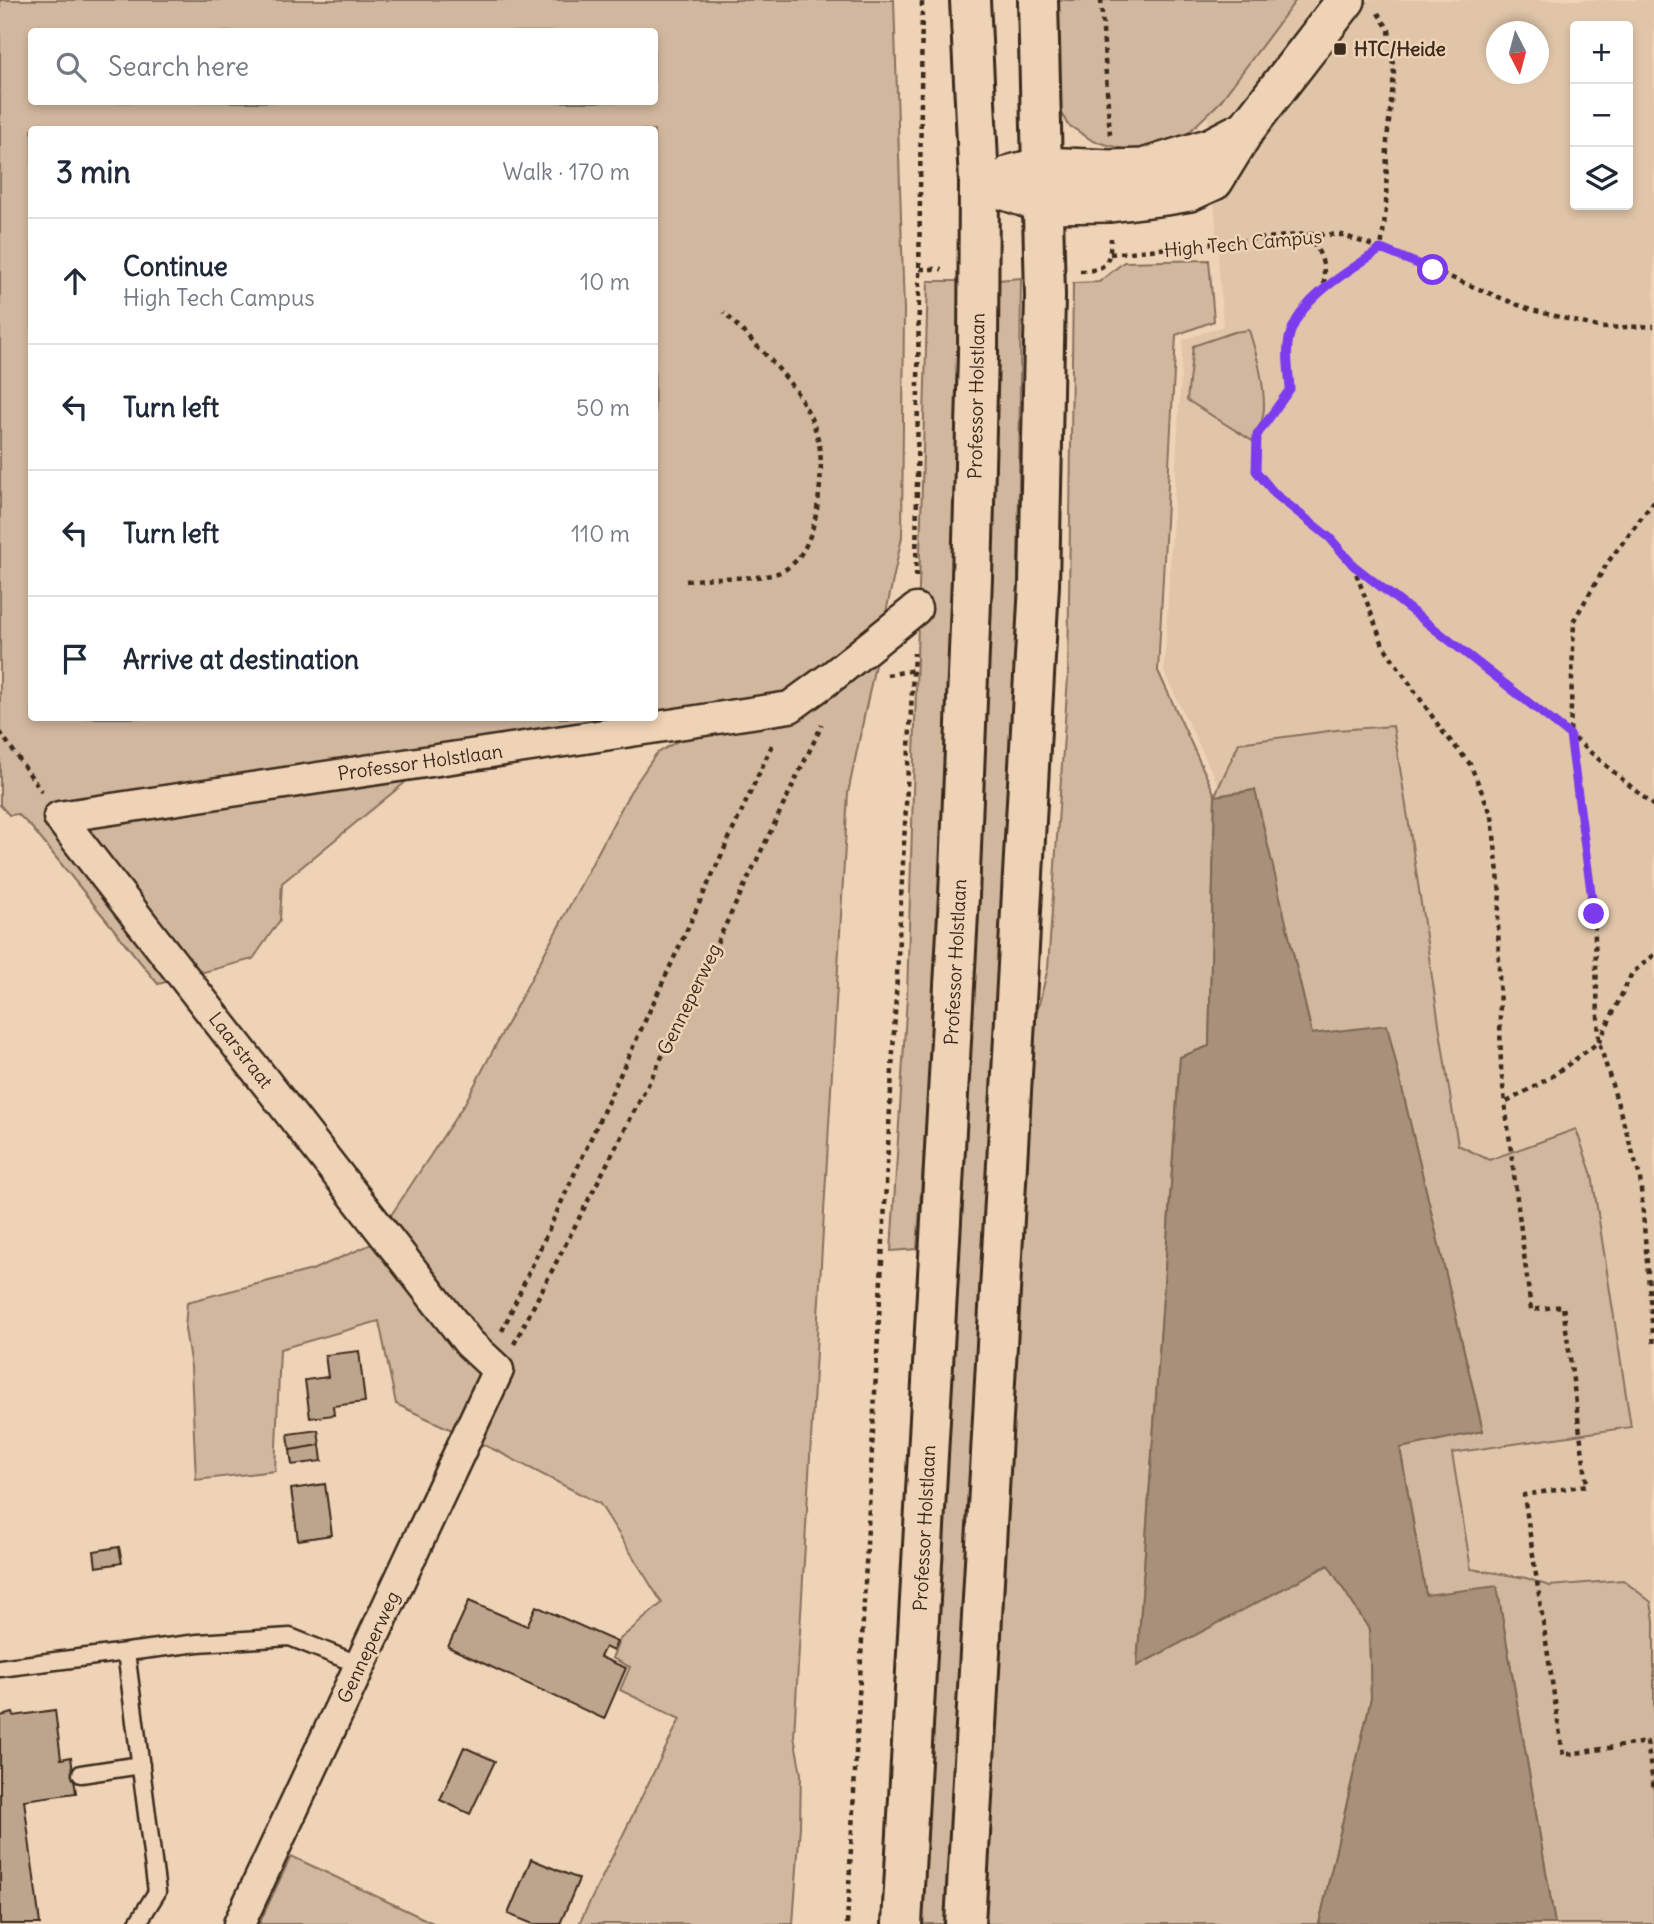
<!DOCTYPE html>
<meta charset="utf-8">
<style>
:root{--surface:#fff;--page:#f2f2f3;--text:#1f2937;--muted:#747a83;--line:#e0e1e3}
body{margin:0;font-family:Delius,sans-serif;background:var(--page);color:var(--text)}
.controls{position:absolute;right:21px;top:21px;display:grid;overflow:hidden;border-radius:7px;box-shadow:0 4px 10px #0003}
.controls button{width:63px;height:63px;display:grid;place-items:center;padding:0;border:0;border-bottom:2px solid var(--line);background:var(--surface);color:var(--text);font:35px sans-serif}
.compass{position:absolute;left:1486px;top:21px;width:63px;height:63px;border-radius:50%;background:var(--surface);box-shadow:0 4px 10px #0003;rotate:174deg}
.stop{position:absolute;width:21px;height:21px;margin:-16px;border:5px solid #7c3aed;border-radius:50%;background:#fff}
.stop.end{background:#7c3aed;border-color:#fff;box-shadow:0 2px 7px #0008}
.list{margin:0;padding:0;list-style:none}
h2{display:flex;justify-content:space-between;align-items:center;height:91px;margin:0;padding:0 28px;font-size:30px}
h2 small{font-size:23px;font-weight:400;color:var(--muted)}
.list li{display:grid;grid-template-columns:46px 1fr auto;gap:21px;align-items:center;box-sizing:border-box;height:126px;padding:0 28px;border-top:2px solid var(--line)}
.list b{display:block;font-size:26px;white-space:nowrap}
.list p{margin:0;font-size:23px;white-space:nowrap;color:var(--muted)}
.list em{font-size:23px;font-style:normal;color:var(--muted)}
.icon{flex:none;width:38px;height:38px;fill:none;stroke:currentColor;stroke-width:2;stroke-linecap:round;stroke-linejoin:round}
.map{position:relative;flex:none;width:1654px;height:1924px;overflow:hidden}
.search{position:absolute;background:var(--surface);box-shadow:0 4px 10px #0003;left:28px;top:28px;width:630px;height:77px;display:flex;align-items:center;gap:18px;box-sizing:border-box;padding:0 24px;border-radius:7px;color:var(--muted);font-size:26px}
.panel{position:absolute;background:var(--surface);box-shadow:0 4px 10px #0003;left:28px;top:126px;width:630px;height:595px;border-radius:7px}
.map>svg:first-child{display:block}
</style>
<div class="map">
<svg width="1654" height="1924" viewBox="0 0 1654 1924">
<rect width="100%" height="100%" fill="#efd3b6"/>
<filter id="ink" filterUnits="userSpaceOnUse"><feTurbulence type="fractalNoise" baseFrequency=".0143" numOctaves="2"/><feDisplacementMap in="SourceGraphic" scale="14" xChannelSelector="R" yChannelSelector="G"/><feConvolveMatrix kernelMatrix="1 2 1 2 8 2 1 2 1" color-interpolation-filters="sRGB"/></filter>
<g filter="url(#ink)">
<path fill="#e0c5a9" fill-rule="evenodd" d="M1200,0H1654V1924H1341L1227,803L1164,672L1183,340L1223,326ZM1575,26H1628V205H1575ZM1496,32H1538V74H1496Z"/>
<path fill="#d1b79d" stroke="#86705e" stroke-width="2" fill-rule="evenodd" d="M0,0H894L904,310L902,537L848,793L794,1736L801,1774L800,1826L793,1924H579L680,1719L620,1690L630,1667L612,1658L620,1639L662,1603L600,1504L499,1452L396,1404L379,1321L280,1349L275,1471L196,1480L191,1367L185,1329L187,1302L312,1270L372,1244L465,1103L630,792L656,754L742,703L655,714L654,130H32V718H632L444,747L402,785L282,883L280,920L253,959L158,984L33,829L18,814L9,815L0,805ZM32,32H654V102H32Z
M1053,0H1296L1219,103L1183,138L1157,147L1127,150L1093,141L1067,124L1056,100Z
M1209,260L1214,321L1176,335L1158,671L1215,795L1239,743L1336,730L1393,726C1417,866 1435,1006 1458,1145L1489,1160L1576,1129L1592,1175L1631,1427L1452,1453L1471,1569L1526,1578L1549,1586L1623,1580L1651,1602L1654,1621V1924H1555L1497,1587L1426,1596L1400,1448L1483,1431L1387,1026L1312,1034L1254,790L1215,796L1209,1046L1180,1057L1137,1665L1328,1565L1369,1629L1371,1698L1319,1924H982L1028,1048L1048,968L1068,677L1073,283L1099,282L1124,262Z
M1021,278L1018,581L1009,796L948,1924H921L990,581L998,280Z
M928,281H959L958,520L935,996L917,1249L891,1251L907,997Z
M1249,330C1257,356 1264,380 1264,407C1264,420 1256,433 1259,445L1187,400L1193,346L1234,332Z
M291,1856L435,1924H259Z"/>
<path fill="#a8907a" stroke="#7c6755" stroke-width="2" d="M1255,790L1312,1034L1387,1025L1483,1431L1400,1448L1426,1595L1497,1586L1555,1924H1319L1371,1698L1369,1629L1328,1565L1137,1666L1180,1057L1209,1046L1215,796Z"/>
<path fill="#bda48c" stroke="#3b2a1e" stroke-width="2" d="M359,1351L365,1402L333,1406L334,1415L310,1418L305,1380L328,1377L325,1355Z
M318,1430L320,1445L290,1450L288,1434Z
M320,1445L322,1461L292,1465L290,1450Z
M325,1484L332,1535L298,1540L291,1489Z
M119,1547L122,1563L96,1567L94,1551Z
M469,1601L527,1626L536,1606L617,1642L613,1651L605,1647L600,1657L626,1668L604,1719L448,1647Z
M55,1710L61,1759L71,1757L76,1793L24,1800L40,1924H0V1716L13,1713L14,1716Z
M464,1747L495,1761L470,1814L440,1800Z
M531,1859L579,1879L560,1924H533L508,1914Z"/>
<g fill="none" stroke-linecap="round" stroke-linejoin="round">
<defs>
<path id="service" d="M126,1652L157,1892L137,1924
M0,1668L198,1643L290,1637L360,1665
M81,1774L141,1765"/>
<path id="minor" d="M239,1924L498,1370L469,1343L59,817L790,707L834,675L916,609"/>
<path id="tertiary" d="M1011,174L1042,166L1111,169L1143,168L1211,147L1246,129
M979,182L1043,204L1110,203L1166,196L1190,192L1214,181L1246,129L1346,0"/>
<path id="secondary" d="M902,1924L959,896L972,578L978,354L979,182L970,0
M965,1924L1039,585L1045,296L1038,0"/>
</defs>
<use href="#service" stroke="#3b2a1e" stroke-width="21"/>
<use href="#minor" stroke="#3b2a1e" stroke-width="35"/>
<use href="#tertiary" stroke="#3b2a1e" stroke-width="42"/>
<use href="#secondary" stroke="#3b2a1e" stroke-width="44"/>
<path stroke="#3b2a1e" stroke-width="4.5" stroke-dasharray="5 5" stroke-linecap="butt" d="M1101,0L1110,135
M1378,13L1389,30L1394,74L1387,140L1386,209L1381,249C1352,270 1306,295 1292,329C1284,347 1289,370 1290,389L1257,434L1256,471L1275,494L1330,538L1353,565L1383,645L1443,732L1470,764L1492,816L1500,893L1498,919L1500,1019L1501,1068L1505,1103
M1306,234C1323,254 1325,264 1324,289
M1110,254L1306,234L1343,235L1381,249L1528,309L1602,328L1654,326
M920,269H942
M1080,271C1106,271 1110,263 1111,238
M1654,501L1608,562L1574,620L1570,735L1594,914L1599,1042L1640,1177L1654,1347
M1354,566L1570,735L1654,806
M916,577L922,0
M686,581C697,580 707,578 718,578C738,577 769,580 786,569C806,556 813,530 817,509C820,489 822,469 820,450C812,392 762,353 724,312
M887,675L914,670
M0,732L42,792
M1654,955L1632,973L1599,1042L1551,1077L1505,1103L1531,1310L1563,1306L1587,1485L1524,1495L1563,1755L1647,1742L1654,1790
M502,1331L774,741
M514,1344L654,1073L822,725
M847,1924L914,653"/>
<use href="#service" stroke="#efd3b6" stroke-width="16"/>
<use href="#minor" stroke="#efd3b6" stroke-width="30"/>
<use href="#tertiary" stroke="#efd3b6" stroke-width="37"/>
<use href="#secondary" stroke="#efd3b6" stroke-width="38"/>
</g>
</g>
<g fill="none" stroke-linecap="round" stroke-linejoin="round" filter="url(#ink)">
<path stroke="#7c3aed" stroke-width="9" d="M1433,270L1381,249C1350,271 1307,293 1292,329C1284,347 1289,370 1290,389L1257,435L1256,471L1275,494L1330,538L1353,565L1570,735L1594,914"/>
</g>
<rect fill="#3b2a1e" stroke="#efd3b6" stroke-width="2.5" x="1333" y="42" width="14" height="14" rx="3.5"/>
<g text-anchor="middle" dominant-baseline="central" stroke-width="5" stroke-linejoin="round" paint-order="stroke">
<g font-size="19" font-weight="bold" fill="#3b2a1e" stroke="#efd3b6" text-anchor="start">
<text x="1354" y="49">HTC/Heide</text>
</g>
<g font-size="19" fill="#3b2a1e" stroke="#efd3b6">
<text transform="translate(1243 243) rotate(-5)">High Tech Campus</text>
<text transform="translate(976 396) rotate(-89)">Professor Holstlaan</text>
<text transform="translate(420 762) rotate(-8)">Professor Holstlaan</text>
<text transform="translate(955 962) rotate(-87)">Professor Holstlaan</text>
<text transform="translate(689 999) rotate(-64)">Genneperweg</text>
<text transform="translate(241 1050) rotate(52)">Laarstraat</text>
<text transform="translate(924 1528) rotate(-87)">Professor Holstlaan</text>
<text transform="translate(368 1647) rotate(-65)">Genneperweg</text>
</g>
</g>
</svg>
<div class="controls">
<button>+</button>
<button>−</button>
<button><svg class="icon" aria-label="layers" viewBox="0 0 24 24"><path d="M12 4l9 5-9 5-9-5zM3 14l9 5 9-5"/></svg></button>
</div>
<svg class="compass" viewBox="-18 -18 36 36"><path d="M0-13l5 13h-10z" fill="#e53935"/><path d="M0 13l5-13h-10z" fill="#747a83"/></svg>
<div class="stop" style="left:1433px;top:270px"></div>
<div class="stop end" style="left:1594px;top:914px"></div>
<div class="search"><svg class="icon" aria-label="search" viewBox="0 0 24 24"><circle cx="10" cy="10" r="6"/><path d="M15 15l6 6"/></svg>Search here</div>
<section class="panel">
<h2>3 min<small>Walk · 170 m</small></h2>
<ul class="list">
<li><svg class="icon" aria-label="ahead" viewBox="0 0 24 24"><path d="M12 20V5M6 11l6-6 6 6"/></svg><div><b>Continue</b><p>High Tech Campus</p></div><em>10 m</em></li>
<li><svg class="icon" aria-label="left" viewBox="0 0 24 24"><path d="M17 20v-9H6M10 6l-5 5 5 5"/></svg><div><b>Turn left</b></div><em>50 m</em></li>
<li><svg class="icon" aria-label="left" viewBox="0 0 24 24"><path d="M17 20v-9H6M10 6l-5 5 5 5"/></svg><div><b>Turn left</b></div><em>110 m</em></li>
<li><svg class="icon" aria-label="arrive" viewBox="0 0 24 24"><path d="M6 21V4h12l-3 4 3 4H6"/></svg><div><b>Arrive at destination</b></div></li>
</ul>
</section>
</div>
